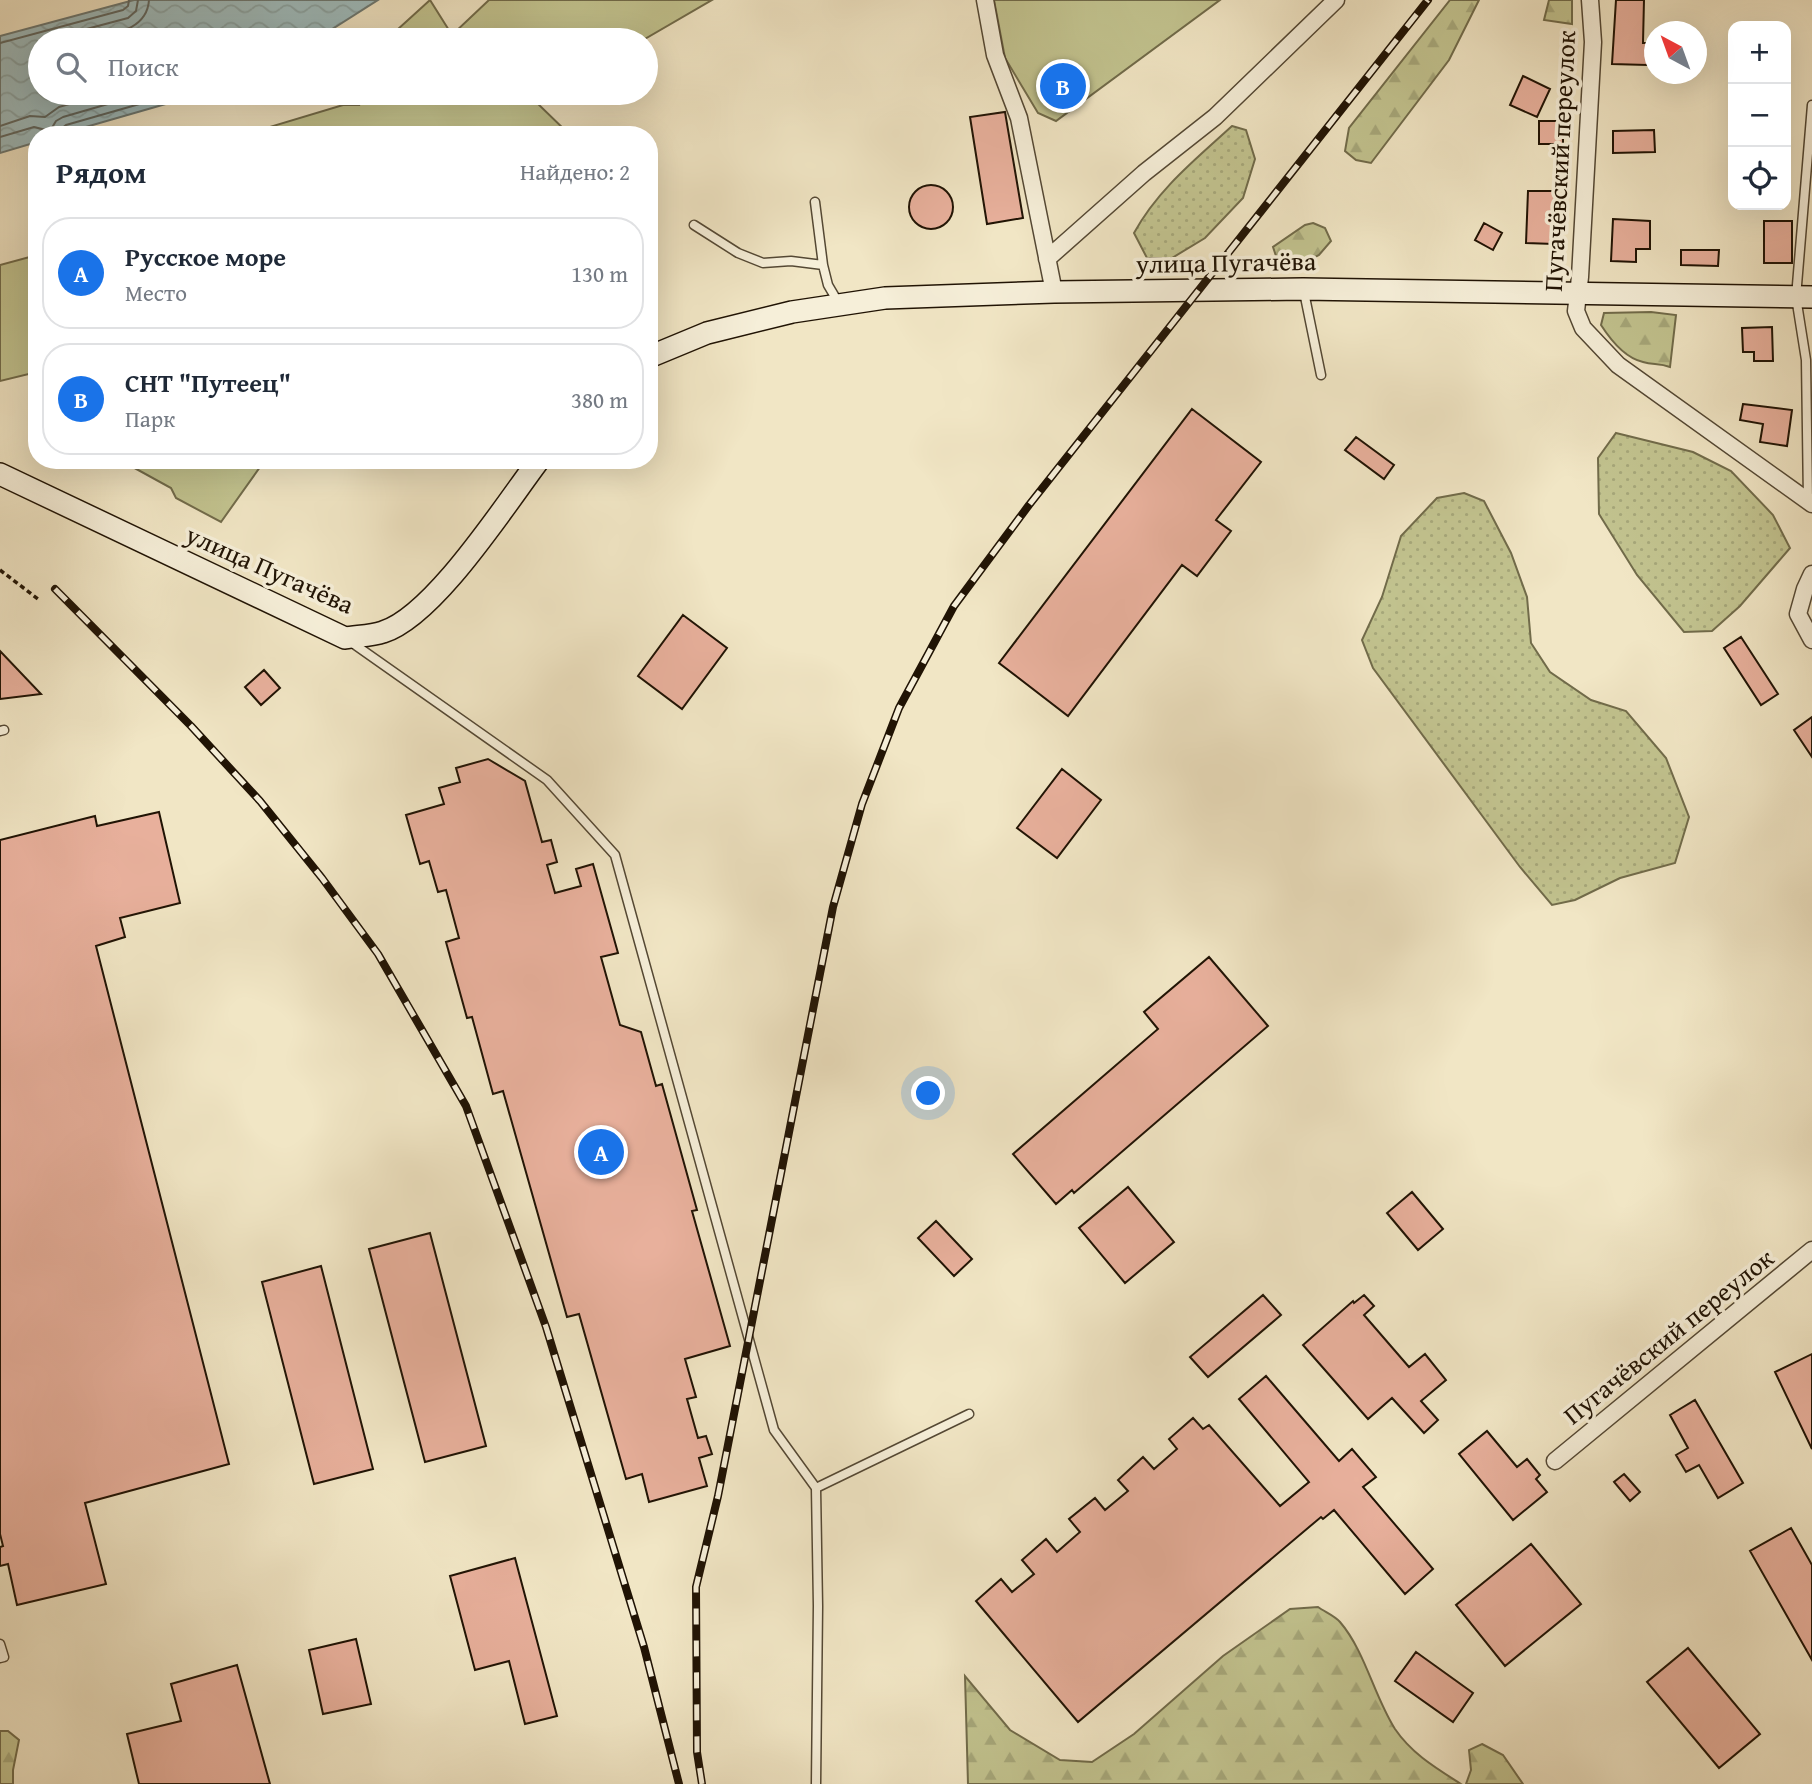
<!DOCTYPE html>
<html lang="ru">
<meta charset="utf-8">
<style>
:root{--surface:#fff;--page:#f2f2f3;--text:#1f2937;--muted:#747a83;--line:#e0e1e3;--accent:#1a73e8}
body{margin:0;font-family:"Gentium Book Plus",serif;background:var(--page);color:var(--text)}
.controls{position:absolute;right:21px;top:21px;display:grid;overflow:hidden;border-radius:14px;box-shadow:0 7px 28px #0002}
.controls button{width:63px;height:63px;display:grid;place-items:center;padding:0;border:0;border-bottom:2px solid var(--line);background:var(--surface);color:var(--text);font:35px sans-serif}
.compass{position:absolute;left:1644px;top:21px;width:63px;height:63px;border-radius:50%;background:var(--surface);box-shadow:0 7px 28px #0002;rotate:319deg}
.you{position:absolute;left:929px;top:1094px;width:24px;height:24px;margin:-18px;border:5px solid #fff;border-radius:50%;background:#1a73e8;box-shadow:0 0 0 10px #1a73e833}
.badge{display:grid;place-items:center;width:46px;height:46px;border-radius:50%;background:var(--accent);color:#fff;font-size:23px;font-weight:700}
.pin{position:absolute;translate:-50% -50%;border:4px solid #fff;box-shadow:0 2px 7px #0006}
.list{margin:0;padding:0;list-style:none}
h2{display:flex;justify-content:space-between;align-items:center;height:91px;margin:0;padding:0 28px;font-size:30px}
h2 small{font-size:23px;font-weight:400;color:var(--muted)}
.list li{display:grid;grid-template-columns:46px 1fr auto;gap:21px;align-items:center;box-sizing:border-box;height:112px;margin:0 14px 14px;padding:0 14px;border:2px solid var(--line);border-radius:28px}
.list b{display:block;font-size:26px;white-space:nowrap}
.list p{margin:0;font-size:23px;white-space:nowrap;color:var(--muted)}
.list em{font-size:23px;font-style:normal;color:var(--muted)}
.icon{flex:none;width:38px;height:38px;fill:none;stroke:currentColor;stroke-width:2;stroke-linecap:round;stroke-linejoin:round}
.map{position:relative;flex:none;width:1812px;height:1784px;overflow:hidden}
.search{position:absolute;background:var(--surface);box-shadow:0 7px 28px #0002;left:28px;top:28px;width:630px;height:77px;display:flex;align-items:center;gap:18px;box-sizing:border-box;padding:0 24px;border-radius:38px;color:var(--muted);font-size:26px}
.panel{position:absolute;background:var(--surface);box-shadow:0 7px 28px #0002;left:28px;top:126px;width:630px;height:343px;border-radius:28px}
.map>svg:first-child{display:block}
</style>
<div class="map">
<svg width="1812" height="1784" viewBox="0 0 1812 1784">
<defs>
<pattern id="grass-dots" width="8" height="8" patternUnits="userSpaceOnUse" patternTransform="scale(1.75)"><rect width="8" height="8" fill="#c2c38f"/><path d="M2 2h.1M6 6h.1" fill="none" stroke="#a6a77a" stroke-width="1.8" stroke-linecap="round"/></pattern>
<pattern id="forest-firs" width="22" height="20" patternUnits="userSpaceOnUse" patternTransform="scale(1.75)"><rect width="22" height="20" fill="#c2c38f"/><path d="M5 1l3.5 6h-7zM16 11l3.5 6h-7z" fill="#a6a77a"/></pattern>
<pattern id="water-waves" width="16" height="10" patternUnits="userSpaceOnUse" patternTransform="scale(1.75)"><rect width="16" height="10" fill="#9fbdbf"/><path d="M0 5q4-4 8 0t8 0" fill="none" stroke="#89a2a2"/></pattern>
</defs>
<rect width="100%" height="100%" fill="#f1e6c5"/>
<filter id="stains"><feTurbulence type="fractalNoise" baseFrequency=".00286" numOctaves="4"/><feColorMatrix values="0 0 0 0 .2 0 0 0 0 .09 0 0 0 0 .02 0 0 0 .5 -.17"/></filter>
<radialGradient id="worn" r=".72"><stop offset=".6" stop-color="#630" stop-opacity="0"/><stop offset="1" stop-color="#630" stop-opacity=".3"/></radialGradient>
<path fill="url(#grass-dots)" stroke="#716b4a" stroke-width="2" d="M1232,126L1246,130L1255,159L1243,198L1205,238L1172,258H1147L1134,233C1158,189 1196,159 1232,126Z
M1616,433L1693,452L1731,471L1773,515L1790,548L1740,606L1712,631L1684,632L1637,575L1599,514L1598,458Z
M1464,493L1484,501L1511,553L1527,597L1531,643L1550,672L1591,700L1626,711L1666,758L1689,817L1675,863L1620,878L1575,900L1552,905L1520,867L1373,668L1362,640L1382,597L1401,536L1437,498Z"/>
<path fill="url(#forest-firs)" stroke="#716b4a" stroke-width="2" d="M1450,0H1479L1449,60L1371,163L1356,160L1345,151L1349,128Z
M1549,0H1572V24L1544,20Z
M1313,223L1325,228L1331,241L1319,255L1304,263L1276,256L1273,247L1305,225Z
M1651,312L1676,315L1670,367C1659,363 1653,365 1643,362C1625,358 1610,339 1601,325L1604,313Z
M1318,1607C1325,1612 1335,1616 1340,1622C1365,1651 1374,1696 1395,1729C1412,1754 1436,1768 1461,1784H968L965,1676L1010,1730L1060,1760L1092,1762L1134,1734L1223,1656L1290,1609Z
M0,1731H8L19,1740L13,1770V1784H0Z
M1482,1744L1503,1755L1523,1784H1466L1471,1770L1469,1750Z"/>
<path fill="#c2c38f" stroke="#716b4a" stroke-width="2" d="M430,0L452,35L489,0H712L643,40H386Z
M994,0H1220L1056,121L1038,113L1005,58Z
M356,93H553L537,103L570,135H243L343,105H359Z
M37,255V372L0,381V265Z
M120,460H265L221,522L176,498L171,488Z"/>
<path fill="url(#water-waves)" stroke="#6c7974" stroke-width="2" d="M134,0H378L315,40H40V93H204L58,135H37V142L0,153V36Z"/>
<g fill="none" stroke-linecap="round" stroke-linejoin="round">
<path stroke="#606862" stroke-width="2" d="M45,40L128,18L136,11L138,0
M86,40C110,34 147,32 149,0
M0,43L123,10L128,6L129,0
M0,126L30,116L45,117L59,107L106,93
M60,135L61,129L66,125L178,93
M0,137L34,127L50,131L56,121L63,117L146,93"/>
</g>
<path fill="#e8b09c" stroke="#201304" stroke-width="2" d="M1616,0H1644L1643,43H1647V65L1612,64Z
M1523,76L1550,89L1537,117L1510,105Z
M1005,112L1023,218L987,224L970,117Z
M1539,121H1563V144H1539Z
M1654,130L1655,152L1613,153V131Z
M909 207a22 22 0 1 1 44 0a22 22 0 1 1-44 0Z
M1528,191H1556L1554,244L1526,243Z
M1613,219L1650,221V249H1636V262L1611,261Z
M1764,221H1792V263H1764Z
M1484,223L1502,233L1493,250L1475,240Z
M1681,250H1719L1718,266L1681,265Z
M1772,327L1773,361H1754V352H1743L1742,328Z
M1743,404L1792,410L1787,446L1760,442L1763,424L1740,420Z
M1192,409L1261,462L1216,520L1231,531L1197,576L1182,565L1068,716L999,663Z
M1356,437L1394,465L1384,479L1345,450Z
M683,615L727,648L682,709L638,676Z
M1741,637L1778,694L1761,705L1724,648Z
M0,651L41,694L0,699Z
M264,670L280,688L261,705L245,687Z
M1812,717V757L1794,730Z
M488,759L525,781L542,842L551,840L557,862L547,865L555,893L581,886L576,869L593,864L618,953L601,957L620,1025L641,1032L656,1086L662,1084L697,1210L692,1211L730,1346L685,1359L696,1397L687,1399L698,1438L706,1436L712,1454L699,1458L707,1486L649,1502L642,1474L626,1479L579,1314L567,1317L503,1091L493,1094L472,1017L467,1018L446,942L459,938L446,890L438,892L429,861L420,864L406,815L444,804L439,788L460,782L456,768Z
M1062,769L1101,800L1057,858L1017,828Z
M159,812L180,903L120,918L125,937L96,946L229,1464L85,1503L106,1584L17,1605L8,1564L0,1566V1547L3,1546L0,1534V840L95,816L97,826Z
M1209,957L1268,1026L1074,1193L1072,1190L1056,1204L1013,1154L1158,1029L1144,1012Z
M1128,1187L1174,1242L1125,1283L1079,1228Z
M1412,1192L1443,1229L1418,1250L1387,1213Z
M936,1221L972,1259L954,1276L918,1238Z
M430,1233L486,1446L425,1462L369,1249Z
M321,1266L373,1469L314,1484L262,1282Z
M1263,1295L1281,1315L1208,1377L1190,1357Z
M1364,1295L1374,1306L1364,1315L1409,1367L1425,1354L1446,1380L1421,1401L1438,1420L1424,1433L1392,1398L1368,1419L1303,1345L1353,1301L1354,1303Z
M1812,1354V1449L1775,1372Z
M1266,1376L1339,1461L1352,1449L1376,1477L1363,1487L1433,1569L1405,1594L1334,1510L1323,1519L1321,1517L1078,1722L976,1601L1001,1579L1012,1592L1034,1574L1022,1560L1046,1539L1057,1552L1080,1532L1069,1519L1095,1498L1105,1510L1128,1491L1118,1480L1143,1457L1154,1469L1177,1449L1169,1439L1193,1418L1203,1429L1209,1425L1280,1506L1309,1482L1239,1399Z
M1695,1400L1743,1483L1718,1498L1699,1465L1686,1472L1676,1455L1688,1448L1670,1415Z
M1487,1431L1517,1467L1527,1459L1540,1475L1536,1479L1547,1492L1513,1520L1459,1454Z
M1624,1474L1640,1492L1630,1501L1614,1482Z
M1791,1528L1812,1565V1660L1750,1551Z
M1531,1544L1581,1604L1505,1666L1456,1605Z
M515,1558L557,1716L525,1724L509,1661L475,1670L450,1576Z
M356,1639L371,1704L323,1714L309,1650Z
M1688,1648L1760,1734L1719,1768L1647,1682Z
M1416,1652L1473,1693L1453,1722L1395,1681Z
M237,1665L270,1784H139L127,1734L181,1721L171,1684Z"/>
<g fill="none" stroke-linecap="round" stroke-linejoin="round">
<defs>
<path id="lane" d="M815,202L823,265
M694,225L738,253L763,263L791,261L823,265L828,285L838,302
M1304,292L1321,375
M1808,501L1806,360L1796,297L1812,105
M351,642L547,780L615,855L774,1430L816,1488L969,1414
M0,731L4,730
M0,1644L4,1657L0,1658
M816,1784L818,1606L816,1488"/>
<path id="street" d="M985,0L995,55L1019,118L1054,292
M1590,0L1593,42L1580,277L1576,311L1583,328L1618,365L1812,504
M1047,259L1144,173L1215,117L1336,0
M1812,574L1805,589L1798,614L1812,640
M1555,1461L1812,1250"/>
<path id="secondary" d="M649,357L707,333L792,312L885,298L1054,292L1303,289L1812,297
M0,474L345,638C357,636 372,636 383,632C434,616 505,505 539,460"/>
</defs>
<use href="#lane" stroke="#544834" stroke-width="11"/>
<use href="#street" stroke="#544834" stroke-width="19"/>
<use href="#secondary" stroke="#201304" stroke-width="24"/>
<path stroke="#201304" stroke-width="3.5" stroke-dasharray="5 3.5" stroke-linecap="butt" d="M0,570L38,599"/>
<use href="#lane" stroke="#f6efd9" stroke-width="8"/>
<use href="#street" stroke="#f6efd9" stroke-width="16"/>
<use href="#secondary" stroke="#f6efd9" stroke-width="21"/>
<defs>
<path id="rail" d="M55,589L191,726L260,801L322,878L378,954L466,1106L546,1327L644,1647L679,1784
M702,1784L697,1752L696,1587L718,1496L833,907L862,804L899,708L954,606L1029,505L1428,0"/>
</defs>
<use href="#rail" stroke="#201304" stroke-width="8"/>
<use href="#rail" stroke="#f6efd9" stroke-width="5" stroke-dasharray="16" stroke-linecap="butt"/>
</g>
<g text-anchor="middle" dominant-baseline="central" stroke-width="7" stroke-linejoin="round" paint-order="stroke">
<g font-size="26" fill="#201304" stroke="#f6efd9">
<text transform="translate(1559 161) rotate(-87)">Пугачёвский переулок</text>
<text transform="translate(1226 262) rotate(-1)">улица Пугачёва</text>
<text transform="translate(270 569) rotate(24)">улица Пугачёва</text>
<text transform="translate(1668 1336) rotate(-39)">Пугачёвский переулок</text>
</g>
</g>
<rect width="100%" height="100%" filter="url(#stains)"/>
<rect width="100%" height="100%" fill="url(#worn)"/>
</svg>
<div class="controls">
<button>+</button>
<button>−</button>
<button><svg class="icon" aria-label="locate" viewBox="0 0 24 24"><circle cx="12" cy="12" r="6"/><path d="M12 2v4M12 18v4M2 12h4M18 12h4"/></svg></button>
</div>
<svg class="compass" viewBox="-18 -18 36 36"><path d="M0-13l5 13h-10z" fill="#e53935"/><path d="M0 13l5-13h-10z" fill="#747a83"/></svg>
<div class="you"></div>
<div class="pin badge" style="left:601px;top:1152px">A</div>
<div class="pin badge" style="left:1063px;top:86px">B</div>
<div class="search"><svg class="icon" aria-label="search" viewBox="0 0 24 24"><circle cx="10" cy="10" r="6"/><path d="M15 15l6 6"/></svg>Поиск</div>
<section class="panel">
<h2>Рядом<small>Найдено: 2</small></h2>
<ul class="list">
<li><span class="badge">A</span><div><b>Русское море</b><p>Место</p></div><em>130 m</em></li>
<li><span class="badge">B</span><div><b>СНТ &quot;Путеец&quot;</b><p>Парк</p></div><em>380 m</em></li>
</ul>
</section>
</div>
